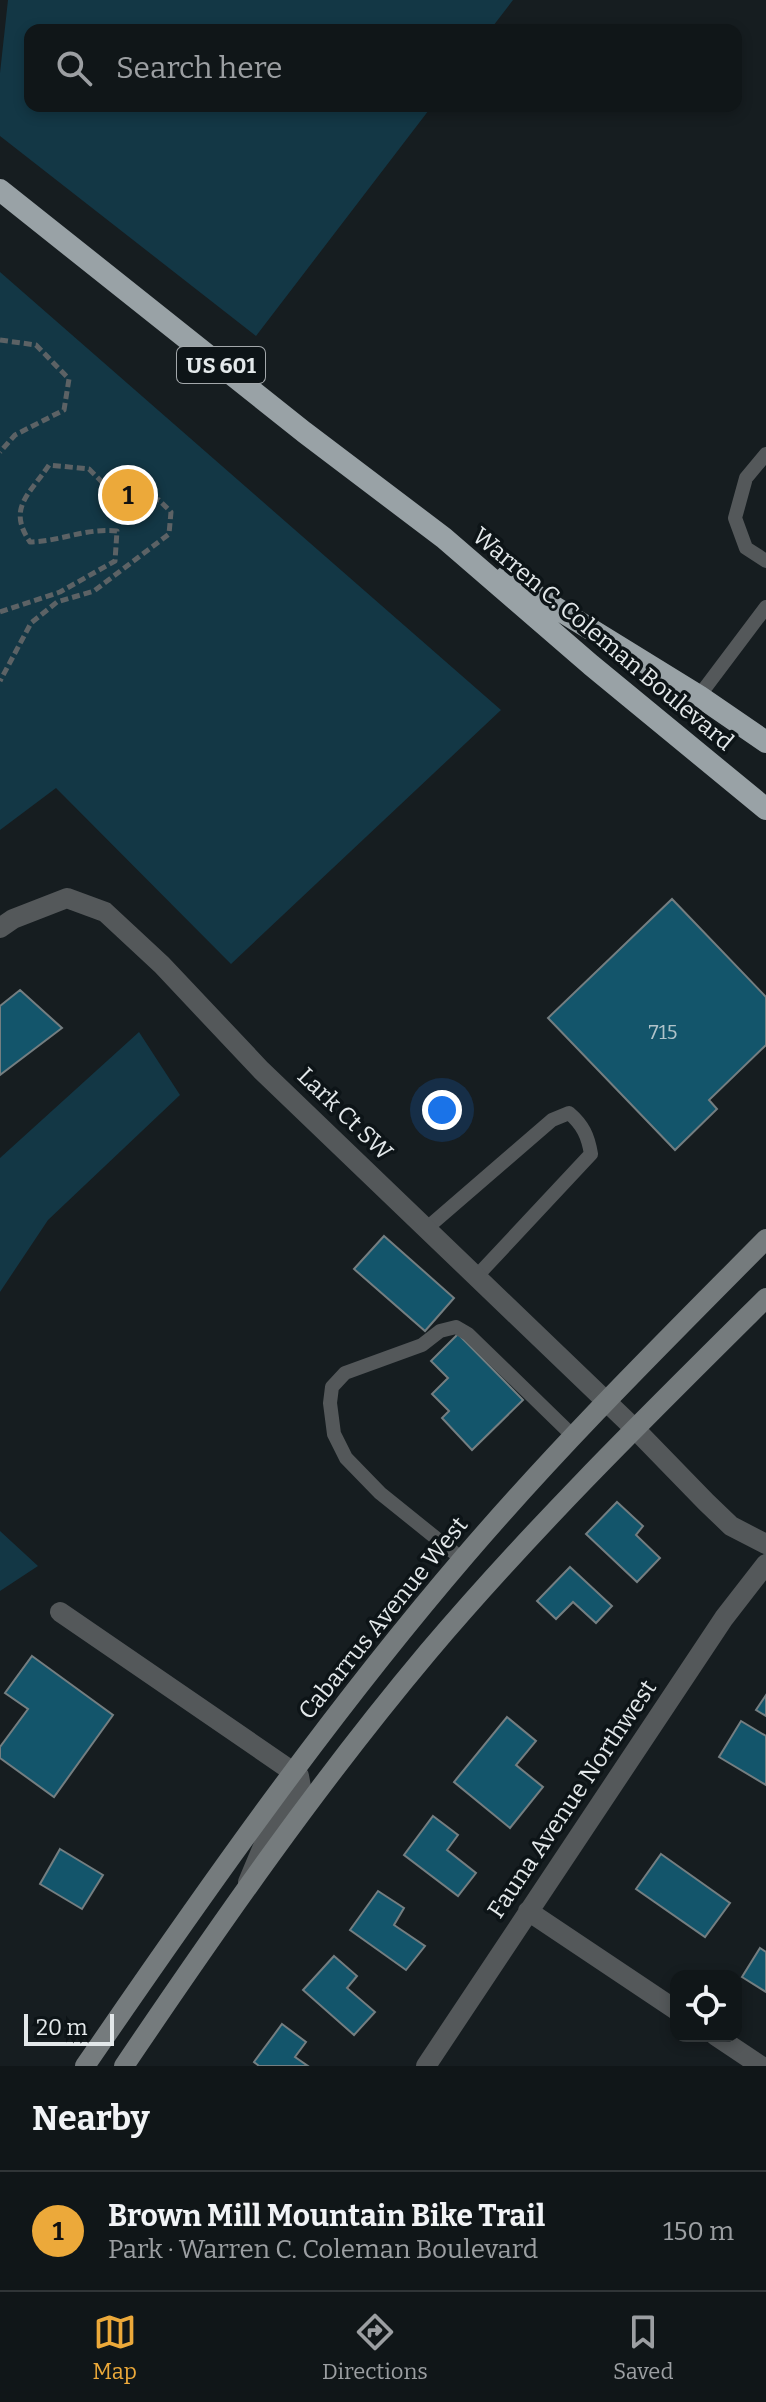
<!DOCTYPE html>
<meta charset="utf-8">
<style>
:root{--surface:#101618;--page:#191f21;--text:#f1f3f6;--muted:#9c9fa2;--line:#303537;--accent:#eca93a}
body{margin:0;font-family:Bitter,serif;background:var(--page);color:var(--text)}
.controls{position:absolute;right:24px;bottom:24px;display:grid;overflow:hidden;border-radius:16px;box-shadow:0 4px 12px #0003}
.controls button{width:72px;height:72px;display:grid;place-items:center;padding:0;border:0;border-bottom:2px solid var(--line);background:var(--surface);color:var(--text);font:40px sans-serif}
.scale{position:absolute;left:24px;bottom:20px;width:90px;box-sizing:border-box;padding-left:8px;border:4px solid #e3e8ea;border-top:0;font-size:22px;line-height:28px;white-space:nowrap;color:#e3e8ea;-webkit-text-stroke:6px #0d1417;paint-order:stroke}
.you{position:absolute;left:442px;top:1110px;width:28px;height:28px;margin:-20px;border:6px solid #fff;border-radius:50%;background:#1a73e8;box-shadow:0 0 0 12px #1a73e833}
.badge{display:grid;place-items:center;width:52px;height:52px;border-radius:50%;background:var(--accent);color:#111;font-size:26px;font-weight:700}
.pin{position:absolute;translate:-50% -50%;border:4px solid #fff;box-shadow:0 2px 8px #0006}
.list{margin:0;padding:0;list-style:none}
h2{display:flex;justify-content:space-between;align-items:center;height:104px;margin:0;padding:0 32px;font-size:34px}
h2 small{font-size:26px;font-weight:400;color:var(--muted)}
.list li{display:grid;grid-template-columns:52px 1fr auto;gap:24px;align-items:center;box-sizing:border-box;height:120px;padding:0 32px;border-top:2px solid var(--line)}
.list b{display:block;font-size:30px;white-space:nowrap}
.list p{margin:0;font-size:26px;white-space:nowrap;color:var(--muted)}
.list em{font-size:26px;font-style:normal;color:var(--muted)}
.icon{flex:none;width:44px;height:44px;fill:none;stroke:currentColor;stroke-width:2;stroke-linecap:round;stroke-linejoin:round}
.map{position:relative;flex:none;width:766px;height:2066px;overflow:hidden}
.search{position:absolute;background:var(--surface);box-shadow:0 4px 12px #0003;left:24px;right:24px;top:24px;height:88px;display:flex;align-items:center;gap:20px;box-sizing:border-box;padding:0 28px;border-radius:16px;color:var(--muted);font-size:30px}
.sheet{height:224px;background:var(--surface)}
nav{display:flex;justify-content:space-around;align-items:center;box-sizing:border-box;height:112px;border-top:2px solid var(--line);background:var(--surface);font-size:22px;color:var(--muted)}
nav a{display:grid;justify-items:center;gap:4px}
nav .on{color:var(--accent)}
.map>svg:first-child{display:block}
</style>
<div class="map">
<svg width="766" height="2066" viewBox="0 0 766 2066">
<rect width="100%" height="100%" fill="#161d20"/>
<path fill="#133745" d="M8,0H513L490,30H30V106H432L256,336L0,136V73Z
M0,272L501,710L231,964L56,788L0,830Z
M139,1032L180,1095L48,1220L0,1292V1158Z
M0,1531L38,1566L0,1591Z"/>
<path fill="#13556b" stroke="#747e81" stroke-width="2" d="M672,899L766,997V1045L709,1100L717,1109L675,1150L548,1018Z
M20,990L62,1028L0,1075V1006Z
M384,1236L454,1298L425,1331L354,1269Z
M458,1334L523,1400L472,1450L442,1418L449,1411L432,1394L448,1378L431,1361Z
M617,1502L643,1526L636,1535L660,1558L637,1582L586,1534Z
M570,1567L612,1606L596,1623L573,1602L556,1619L537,1601Z
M32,1656L113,1715L54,1797L0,1758V1747L28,1709L5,1693Z
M766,1695V1716L756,1710Z
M507,1717L536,1741L516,1765L543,1787L510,1828L454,1782Z
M741,1721L766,1736V1785L719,1757Z
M433,1816L458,1835L447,1850L476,1873L458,1896L404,1855Z
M60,1849L103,1875L82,1909L40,1884Z
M661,1854L730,1903L705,1937L636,1889Z
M378,1891L404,1908L394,1925L425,1946L406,1970L350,1930Z
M760,1948L766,1952V1992L742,1977Z
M334,1956L357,1976L347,1988L375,2012L354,2035L303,1990Z
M282,2024L306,2042L295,2057L308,2066H259L254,2062Z"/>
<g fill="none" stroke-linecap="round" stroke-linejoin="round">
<path stroke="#5c6265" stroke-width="5" stroke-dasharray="8 4" stroke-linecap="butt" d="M0,340L36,345L69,379L64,410L15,435L0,452
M0,612L60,592L115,561L117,531C84,528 63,541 30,542C7,508 29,495 49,465L89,469L105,485L120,494L159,500L171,512L169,534L94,591L57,602L31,623L0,681"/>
<path stroke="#54585a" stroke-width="14" d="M766,454L746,478L735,518L746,548L766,561
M699,696L766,607
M427,1228L552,1120L569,1113C583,1125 588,1136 591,1154L476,1277
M462,1559L380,1493L346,1458L334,1434L330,1403L332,1387L345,1373L422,1345L440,1331L456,1327L468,1334L573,1436"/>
<path stroke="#54585a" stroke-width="20" d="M0,928L13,919L67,898L105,912L162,965L261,1070L636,1430L706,1502L731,1526L766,1544
M60,1612L299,1776L301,1787L269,1832L248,1882
M528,1911L676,2010
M716,2036L761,2066
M426,2066L724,1618L766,1564"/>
<path stroke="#757b7d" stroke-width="20" d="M85,2066C205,1891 327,1717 465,1556C560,1445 663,1343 766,1239
M124,2066C220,1924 318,1783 428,1652C533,1528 650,1413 766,1298"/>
<path stroke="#99a2a6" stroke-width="22" d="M0,190L304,432L444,538L591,665L766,809
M506,577L699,696L766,742"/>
</g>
<g text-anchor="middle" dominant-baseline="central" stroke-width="7" stroke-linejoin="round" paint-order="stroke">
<g font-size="20" fill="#afc3ca">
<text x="663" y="1032">715</text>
</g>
<rect fill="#0d1417" stroke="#a3a8ab" stroke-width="2" x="177" y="347" width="88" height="36" rx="6"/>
<g font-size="22" font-weight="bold" fill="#e3e8ea">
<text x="221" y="365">US 601</text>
</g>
<g font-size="24" fill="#e3e8ea" stroke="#0d1417">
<text transform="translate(603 639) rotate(40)">Warren C. Coleman Boulevard</text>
<text transform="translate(345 1114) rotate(44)">Lark Ct SW</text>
<text transform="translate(383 1618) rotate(-51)">Cabarrus Avenue West</text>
<text transform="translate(572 1799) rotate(-56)">Fauna Avenue Northwest</text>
</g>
</g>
</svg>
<div class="controls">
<button><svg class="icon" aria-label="locate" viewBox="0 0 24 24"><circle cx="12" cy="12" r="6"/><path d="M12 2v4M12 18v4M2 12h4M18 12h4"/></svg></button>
</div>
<div class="scale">20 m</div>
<div class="you"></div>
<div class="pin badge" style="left:128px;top:495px">1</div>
<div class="search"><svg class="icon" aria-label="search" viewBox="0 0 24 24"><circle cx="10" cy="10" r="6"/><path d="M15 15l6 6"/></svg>Search here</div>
</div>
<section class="sheet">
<h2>Nearby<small></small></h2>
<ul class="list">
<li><span class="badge">1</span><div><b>Brown Mill Mountain Bike Trail</b><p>Park · Warren C. Coleman Boulevard</p></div><em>150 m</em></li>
</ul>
</section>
<nav>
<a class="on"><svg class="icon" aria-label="map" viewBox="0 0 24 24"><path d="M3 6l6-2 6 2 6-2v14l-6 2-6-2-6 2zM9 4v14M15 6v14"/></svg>Map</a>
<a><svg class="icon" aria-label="directions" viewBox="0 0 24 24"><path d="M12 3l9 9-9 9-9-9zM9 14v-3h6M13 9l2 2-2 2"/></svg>Directions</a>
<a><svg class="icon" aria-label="saved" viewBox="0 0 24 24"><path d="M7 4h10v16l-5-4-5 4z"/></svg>Saved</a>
</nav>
